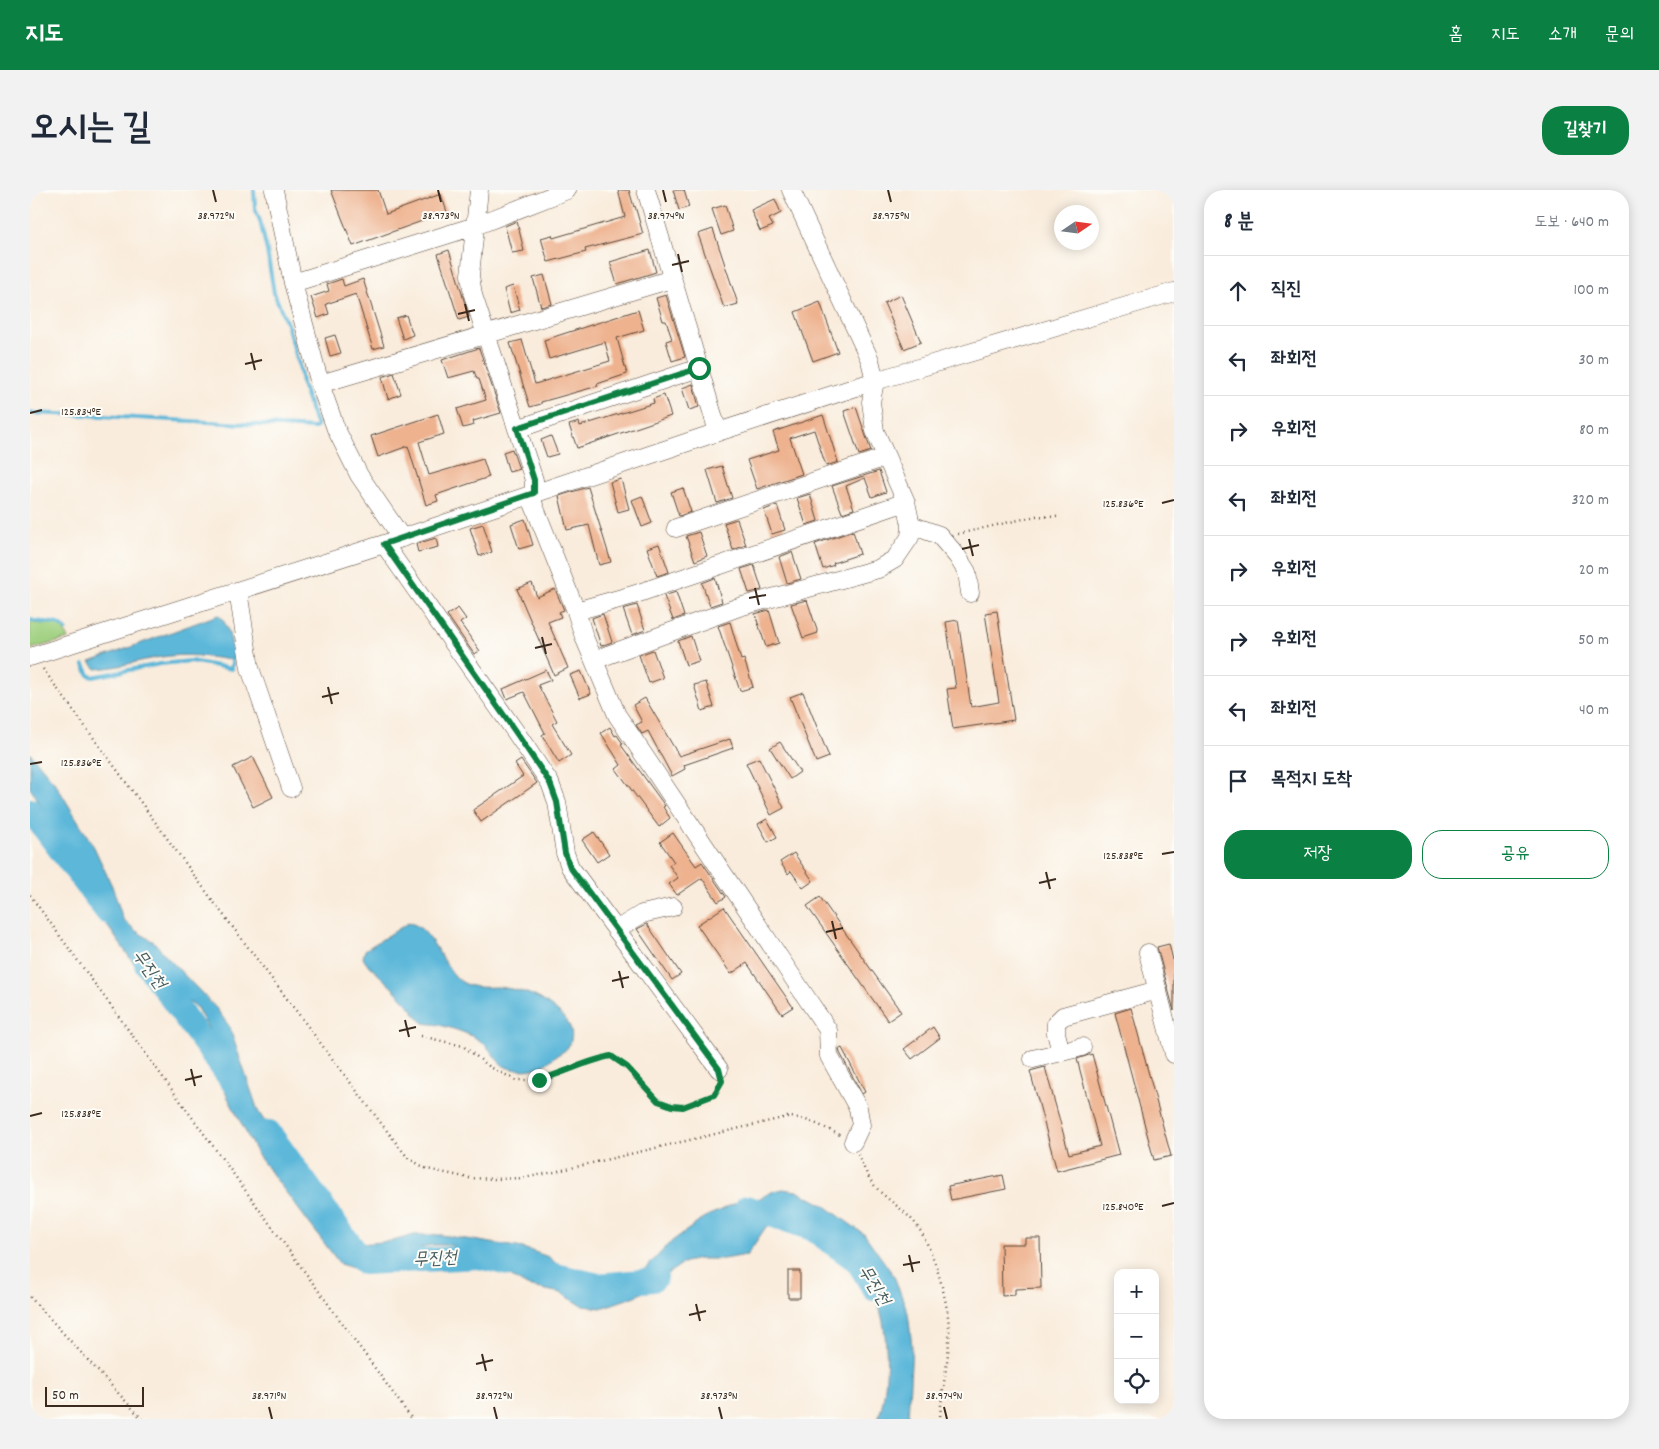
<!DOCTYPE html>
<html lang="ko">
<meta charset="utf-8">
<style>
:root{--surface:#fff;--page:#f2f2f3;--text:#1f2937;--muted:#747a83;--line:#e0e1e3;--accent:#0b8043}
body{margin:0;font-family:Dekko,"Poor Story",sans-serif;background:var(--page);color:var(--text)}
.controls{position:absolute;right:15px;bottom:15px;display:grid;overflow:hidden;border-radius:10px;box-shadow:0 2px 12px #0003}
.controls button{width:45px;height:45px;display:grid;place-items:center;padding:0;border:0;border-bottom:1px solid var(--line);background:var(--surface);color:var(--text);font:25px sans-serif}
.compass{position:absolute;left:1024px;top:15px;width:45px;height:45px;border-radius:50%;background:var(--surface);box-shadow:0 2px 12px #0003;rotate:77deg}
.scale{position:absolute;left:15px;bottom:12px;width:99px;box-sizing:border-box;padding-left:5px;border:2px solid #3b2a1e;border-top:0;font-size:14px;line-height:18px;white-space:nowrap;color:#3b2a1e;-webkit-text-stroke:4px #fdfcf7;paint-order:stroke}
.stop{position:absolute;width:15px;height:15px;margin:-11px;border:4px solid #0b8043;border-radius:50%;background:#fff}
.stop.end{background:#0b8043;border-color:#fff;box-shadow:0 1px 5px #0008}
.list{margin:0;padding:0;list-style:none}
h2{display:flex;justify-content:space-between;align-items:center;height:65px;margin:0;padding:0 20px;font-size:21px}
h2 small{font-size:16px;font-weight:400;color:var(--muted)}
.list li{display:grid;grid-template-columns:32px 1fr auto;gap:15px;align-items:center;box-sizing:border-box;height:70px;padding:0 20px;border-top:1px solid var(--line)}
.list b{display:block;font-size:19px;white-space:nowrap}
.list em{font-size:16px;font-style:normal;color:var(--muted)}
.actions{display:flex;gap:10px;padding:15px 20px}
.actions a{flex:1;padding:11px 0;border:1px solid var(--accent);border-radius:20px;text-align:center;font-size:18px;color:var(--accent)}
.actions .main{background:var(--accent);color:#fff}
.icon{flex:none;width:28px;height:28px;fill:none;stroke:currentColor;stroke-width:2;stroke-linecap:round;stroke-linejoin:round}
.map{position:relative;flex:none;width:1144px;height:1229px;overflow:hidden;border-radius:20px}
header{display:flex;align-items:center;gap:30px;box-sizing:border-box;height:70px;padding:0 25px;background:var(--accent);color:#fff}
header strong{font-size:24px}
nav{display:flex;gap:28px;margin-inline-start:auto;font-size:18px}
.intro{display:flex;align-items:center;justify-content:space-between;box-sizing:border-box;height:120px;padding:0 30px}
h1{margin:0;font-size:35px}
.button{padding:12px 22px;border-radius:20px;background:var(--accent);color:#fff;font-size:18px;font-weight:700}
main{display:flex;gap:30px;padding:0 30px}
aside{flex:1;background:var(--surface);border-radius:20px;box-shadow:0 2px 12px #0003}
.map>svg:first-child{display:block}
</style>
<header>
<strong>지도</strong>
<nav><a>홈</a><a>지도</a><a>소개</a><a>문의</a></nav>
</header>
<div class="intro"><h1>오시는 길</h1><a class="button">길찾기</a></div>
<main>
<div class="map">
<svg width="1144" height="1229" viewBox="0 0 1144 1229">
<rect width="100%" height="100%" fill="#fdfcf7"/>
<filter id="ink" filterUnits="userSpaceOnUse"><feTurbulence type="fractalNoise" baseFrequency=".02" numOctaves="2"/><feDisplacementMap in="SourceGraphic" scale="10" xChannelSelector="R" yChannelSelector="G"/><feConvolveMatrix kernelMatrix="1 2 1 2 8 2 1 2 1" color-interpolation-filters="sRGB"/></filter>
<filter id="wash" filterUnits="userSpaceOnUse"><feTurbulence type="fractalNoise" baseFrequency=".0096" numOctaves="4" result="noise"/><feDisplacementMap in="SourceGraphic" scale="20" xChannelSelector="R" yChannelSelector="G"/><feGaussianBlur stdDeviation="1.12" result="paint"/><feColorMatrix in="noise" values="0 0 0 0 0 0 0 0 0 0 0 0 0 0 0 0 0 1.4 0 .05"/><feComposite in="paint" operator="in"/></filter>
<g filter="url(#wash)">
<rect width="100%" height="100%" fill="#f9ecdc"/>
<path fill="#9fd07f" stroke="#6d7d4e" d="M0,432C20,438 29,425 38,449L0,459Z"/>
<path fill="#5bb7d9" stroke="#4b707c" d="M188,425C198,430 203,459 204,469L202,470C177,467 157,463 132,467C109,470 89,478 66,479L60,472Z
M0,563L25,593L64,657L82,696L93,729L106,741L124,752L136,766L186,818L199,836L228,921L307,1046L316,1052L330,1054L363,1051L384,1045H411L493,1058L519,1067L546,1092L562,1103L574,1102L586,1098L612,1082L642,1051L677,1026L706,1013L730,1008L744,1001L753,999L767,1001L794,1015L835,1045L864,1086L878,1123L882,1156L878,1229H848C859,1198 859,1151 850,1119C845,1102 836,1086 827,1071C821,1059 814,1046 801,1039C789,1032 765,1028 750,1025L740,1031L717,1065L693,1069H669L655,1072L631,1088L619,1099L606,1106L571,1118L553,1116L531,1103L497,1096L461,1075L444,1062L420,1055H401L368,1064L342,1076L323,1078L310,1074L227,964L194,900L178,838L167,818L149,805L129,798L112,785L69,724L54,689L39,659L0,598Z
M378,733C401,734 413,780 432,792C443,799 457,797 469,797C484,799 503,803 515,812C530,823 550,837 538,857C534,863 527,864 523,868C510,880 500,881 482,879C468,877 463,861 454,854C445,845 422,838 409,835C405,834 399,834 394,833C389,830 385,823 382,819C368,802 352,788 336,773L333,768L335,760Z"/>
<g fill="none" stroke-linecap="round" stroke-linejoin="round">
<path stroke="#5bb7d9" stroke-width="4" d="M0,223L54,225L285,238L287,236L272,194L270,179L257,134L244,103L237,61L230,31L225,18L224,0
M0,430C12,434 27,429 36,440
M54,475L59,485L63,487L130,474L161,471L202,479V470"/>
<path stroke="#5bb7d9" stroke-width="24" d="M0,620L77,722
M116,774L203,893
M239,942L334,1073L449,1067L568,1095L623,1090L626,1087
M717,1017L782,1039L827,1071L844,1099"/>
</g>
<g id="blocks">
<path fill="#eeb28f" d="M301,0H348L356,24L411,4L417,22L323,56Z
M588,0H599L604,17L605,16L613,44L555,59L556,62L518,72L511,48L522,45L523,48L595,27Z
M643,0H654L659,17L649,20Z
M745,9L751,23L739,29L743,36L730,41L721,20Z
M695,15L703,41L691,45L682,19Z
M487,31L494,61L482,63L475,36Z
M683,39L708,114L694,118L668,44Z
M419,60L439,127L429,130L408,64Z
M620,60L626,82L587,94L580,72Z
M514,85L522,114L511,117L503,88Z
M312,89L314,96L333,89L354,156L343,159L326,104L296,114L299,124L288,128L281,107L299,101L297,94Z
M483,96L490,120L480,123L474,99Z
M636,105L655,167L642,171L636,151L642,149L636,131H633L626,108Z
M871,105L891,152L874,159L854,113Z
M790,112L808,162L783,171L765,122Z
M608,120L614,140L587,148L597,184L567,194L568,196L511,212V214L500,217L480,153L492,150L505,194L580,171L575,152L519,169L514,150Z
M376,125L383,145L373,149L366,128Z
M305,145L311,163L300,166L295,148Z
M449,158L471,223L443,231L444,235L433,238L427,219L456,210L449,189H447L444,181L418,188L412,170Z
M364,183L371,204L358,209L352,187Z
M663,194L669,217L659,220L652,198Z
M634,205L641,226L547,258L539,235L549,232L550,236L624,213L623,209Z
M826,217L841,261L829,265L814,221Z
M408,224L414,244L389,252L399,285L453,269L459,287L406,305L408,311L396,315L378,256L348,267L341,246Z
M793,225L808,272L796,276L784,240L760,248L772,284L727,299L717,270L749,260L743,242Z
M521,246L528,264L517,267L511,250Z
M482,259L489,279L479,282L473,262Z
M692,276L702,308L687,313L677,280Z
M849,281L856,302L842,307L835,288L816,296L824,319L812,323L802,296Z
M591,289L599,319L588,322L580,292Z
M558,297L581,372L569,375L559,335L537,340L529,306Z
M653,298L661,322L649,326L641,302Z
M780,304L788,331L776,335L767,308Z
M612,306L622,333L612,337L602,310Z
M747,315L755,340L742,344L734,320Z
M495,329L503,355L489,359L481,334Z
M707,329L716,355L703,360L694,333Z
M453,334L462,362L449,366L440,338Z
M823,341L830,364L803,373L804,375L793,379L785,354Z
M669,342L677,366L665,371L656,346Z
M406,348L408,357L388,362L386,354Z
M629,354L639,382L627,386L617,358Z
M762,362L771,389L757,393L749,367Z
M724,375L732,400L719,403L711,379Z
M685,388L692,412L680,416L672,393Z
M502,393L507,407L525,399L534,420L529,422L531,427L518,432L538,478L524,485L487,399Z
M646,402L654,426L643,430L634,406Z
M777,410L788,443L773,448L761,414Z
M607,415L615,440L602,445L593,419Z
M428,418L436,429L430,433L450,461L444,464L417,425Z
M739,420L749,453L736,457L725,424Z
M967,421L984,530L923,539L917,499L926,498L916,432L928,430L941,517L969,512L955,423Z
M573,424L582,452L571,456L562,428Z
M700,432L711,470L714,469L723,497L710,501L688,436Z
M661,446L669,471L656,475L648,451Z
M623,460L633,488L619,493L609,465Z
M516,480L521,490L508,495L527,531L522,534L541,565L529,573L512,545L515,543L494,502L477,509L473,499Z
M551,481L561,504L550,508L540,485Z
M676,492L684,517L672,521L664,495Z
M773,502L799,567L786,572L760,507Z
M615,508L649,566L700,549L703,558L654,575L655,579L642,586L618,541L612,544L606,535L612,532L603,515Z
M580,537L585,546L587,545L593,554L591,555L635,616L633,617L640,628L629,637L586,579L591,575L571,543Z
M750,552L770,582L760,589L740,558Z
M223,567L243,607L223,617L203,577Z
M729,568L754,618L741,625L716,573Z
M491,570L507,593L451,632L443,620L493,586L485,574Z
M737,629L747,647L738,652L728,634Z
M564,642L579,664L567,672L552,650Z
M643,643L666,676L672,672L696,707L688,712L672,688L647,705L639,694L648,688L639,675L644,672L630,652Z
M764,663L783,691L773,698L761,681L758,684L750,672Z
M790,707L871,822L858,831L777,716Z
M694,717L763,817L752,824L717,773L701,784L667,735Z
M617,734L651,784L642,790L607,739Z
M1139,754L1144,774V821L1127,757Z
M1101,818L1141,966L1124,970L1085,823Z
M903,837L910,848L882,869L874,859Z
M812,858L835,902L832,904L810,863L809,859Z
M1062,864L1089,965L1027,981L1000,881L1015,877L1039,964L1070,956L1047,869Z
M973,985L976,999L921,1010L918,996Z
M995,1048H1010L1011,1098L985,1099V1105L972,1106L971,1054H995Z
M758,1081H770V1108H758Z"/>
</g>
</g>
<g filter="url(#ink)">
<use href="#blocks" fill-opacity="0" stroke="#58473a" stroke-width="1"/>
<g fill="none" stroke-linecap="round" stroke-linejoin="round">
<defs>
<path id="minor" d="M244,0L263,93L290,194L306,239L329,285L372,348
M449,0L440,85L443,105L504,290L503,313L546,421L554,447L587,525L798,840L799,866L828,918L831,935L823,952
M616,0L688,242
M263,93L445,36L537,0
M290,194L642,89
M487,239L669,178
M881,335L909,345L927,366L937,382L940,403
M646,338L856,267
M354,354L487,544L520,593L527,612L535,663L540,677L689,879
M208,401L220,478L261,598
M546,421L603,405L876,312
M0,467L354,354L688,242L845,191L1144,102
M564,470L709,417L848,379L865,369L880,347L881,335L876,312L845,241L841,212L845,191L840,170L761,0
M586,740L612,724L643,717
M1118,763L1144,864
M1031,862L1026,843V833L1033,826L1128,800
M1003,869L1052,857"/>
</defs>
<use href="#minor" stroke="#58473a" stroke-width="19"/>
<path stroke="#58473a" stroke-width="2.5" stroke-dasharray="1 4" stroke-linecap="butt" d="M928,344L1006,326L1029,327
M13,479L186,715L354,937L378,968L397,979L439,988L466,989L494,988L524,982L757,927C776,927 793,937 810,945
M0,705L382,1229
M391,846L433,856L460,877L486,890H509L527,885L568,869L581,866C586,869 592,873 597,877C621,898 628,927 666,912C679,906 682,907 690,894
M828,964C832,974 837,986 844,995C856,1010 876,1020 888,1037C905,1063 921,1118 919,1150C918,1176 911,1202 910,1229
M0,1107L112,1229"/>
<use href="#minor" stroke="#fff" stroke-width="18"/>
</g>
</g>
<g fill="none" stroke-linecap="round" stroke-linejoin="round" filter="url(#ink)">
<path stroke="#0b8043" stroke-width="6" d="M509,890C534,883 556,871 581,866L597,877L628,911L642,916L653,917L684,905L692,891L689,879L540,677L535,663L527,612L520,593L487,544L354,354L504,303V290L487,238L669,178"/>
</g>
<path fill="none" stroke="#3b2a1e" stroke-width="2" d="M183,0L186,12M408,0L411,12M633,0L636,12M858,0L861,12M648,64L652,82M642,75L659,71M435,114L439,131M428,124L445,120M221,163L225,180M215,174L232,170M0,223L12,220M1132,313L1144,310M939,349L943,366M932,359L949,355M725,398L729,415M719,408L736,405M512,447L516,464M505,458L522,454M298,497L302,514M292,507L309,503M0,574L12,572M1132,664L1144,662M1016,682L1020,699M1009,693L1026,689M802,731L806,749M796,742L813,738M589,781L593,798M582,791L599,787M375,830L379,847M369,841L386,837M161,879L165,896M155,890L172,886M0,926L12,923M1132,1016L1144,1013M879,1065L883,1082M873,1075L890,1072M666,1114L670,1131M659,1125L676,1121M452,1164L456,1181M446,1174L463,1170M239,1217L242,1229M464,1217L467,1229M689,1217L692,1229M914,1217L917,1229"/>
<g text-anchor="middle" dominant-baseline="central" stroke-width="4" stroke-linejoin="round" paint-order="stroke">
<g font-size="18" font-style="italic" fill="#465b5f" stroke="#fdfcf7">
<text transform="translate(118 780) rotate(54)">무진천</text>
<text transform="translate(405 1070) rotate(-3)">무진천</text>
<text transform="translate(843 1096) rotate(58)">무진천</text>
</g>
</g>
<g font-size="12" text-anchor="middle" fill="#3b2a1e" stroke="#fdfcf7" stroke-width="4" stroke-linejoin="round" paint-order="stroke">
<text x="186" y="29">38.972°N</text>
<text x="411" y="29">38.973°N</text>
<text x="636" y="29">38.974°N</text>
<text x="861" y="29">38.975°N</text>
<text x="51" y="225">125.834°E</text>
<text x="1093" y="317">125.836°E</text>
<text x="51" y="576">125.836°E</text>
<text x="1093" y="669">125.838°E</text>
<text x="51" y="927">125.838°E</text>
<text x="1093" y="1020">125.840°E</text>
<text x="239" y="1209">38.971°N</text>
<text x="464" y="1209">38.972°N</text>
<text x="689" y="1209">38.973°N</text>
<text x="914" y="1209">38.974°N</text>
</g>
</svg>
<div class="controls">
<button>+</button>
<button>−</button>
<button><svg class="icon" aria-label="locate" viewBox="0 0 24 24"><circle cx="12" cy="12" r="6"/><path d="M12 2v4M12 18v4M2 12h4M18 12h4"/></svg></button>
</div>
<svg class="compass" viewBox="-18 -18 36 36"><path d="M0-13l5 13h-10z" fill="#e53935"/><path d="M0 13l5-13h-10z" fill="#747a83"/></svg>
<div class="scale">50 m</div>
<div class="stop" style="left:669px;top:178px"></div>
<div class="stop end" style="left:509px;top:890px"></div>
</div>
<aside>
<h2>8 분<small>도보 · 640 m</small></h2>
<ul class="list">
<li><svg class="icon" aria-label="ahead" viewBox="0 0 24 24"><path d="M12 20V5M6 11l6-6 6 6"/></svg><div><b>직진</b></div><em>100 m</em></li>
<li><svg class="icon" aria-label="left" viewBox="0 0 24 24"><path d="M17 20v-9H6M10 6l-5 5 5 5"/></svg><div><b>좌회전</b></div><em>30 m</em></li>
<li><svg class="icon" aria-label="right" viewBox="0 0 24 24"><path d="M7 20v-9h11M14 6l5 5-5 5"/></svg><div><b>우회전</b></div><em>80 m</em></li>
<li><svg class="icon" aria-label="left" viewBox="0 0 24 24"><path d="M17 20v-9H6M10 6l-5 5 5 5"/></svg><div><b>좌회전</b></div><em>320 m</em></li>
<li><svg class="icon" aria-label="right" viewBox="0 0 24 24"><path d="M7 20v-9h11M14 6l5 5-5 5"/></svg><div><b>우회전</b></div><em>20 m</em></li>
<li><svg class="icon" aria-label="right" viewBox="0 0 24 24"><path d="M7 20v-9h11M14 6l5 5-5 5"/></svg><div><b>우회전</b></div><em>50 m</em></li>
<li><svg class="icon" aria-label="left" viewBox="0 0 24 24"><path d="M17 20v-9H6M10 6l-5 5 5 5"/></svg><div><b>좌회전</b></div><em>40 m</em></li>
<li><svg class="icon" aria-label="arrive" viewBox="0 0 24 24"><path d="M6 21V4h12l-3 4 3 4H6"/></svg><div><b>목적지 도착</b></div></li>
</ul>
<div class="actions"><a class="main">저장</a><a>공유</a></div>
</aside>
</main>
